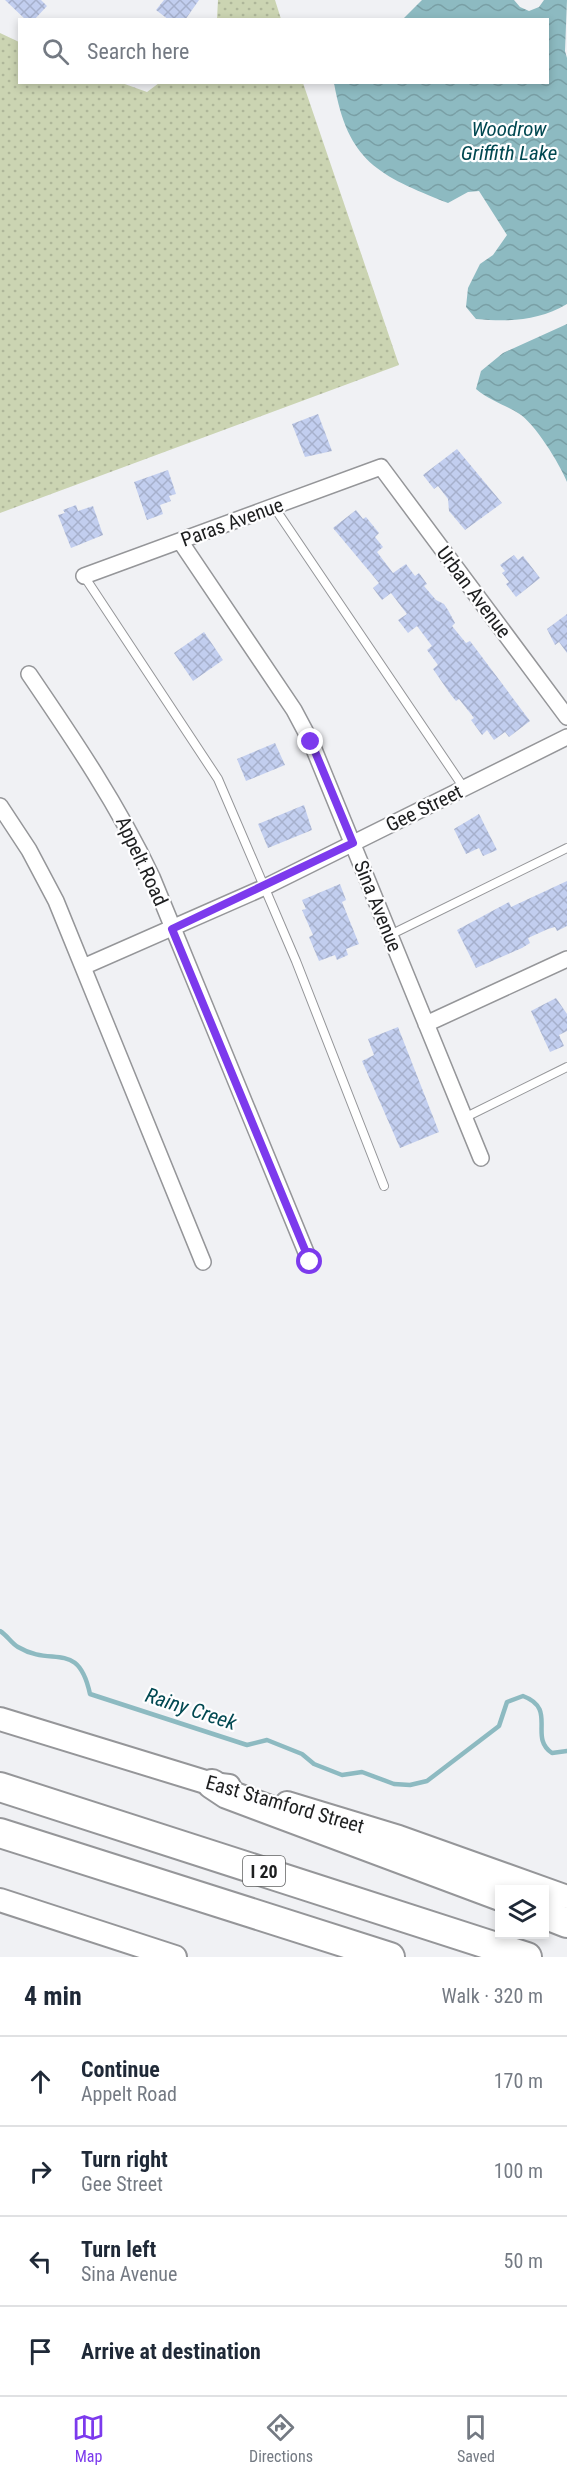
<!DOCTYPE html>
<meta charset="utf-8">
<style>
:root{--surface:#fff;--page:#f2f2f3;--text:#1f2937;--muted:#747a83;--line:#e0e1e3;--accent:#7c3aed}
body{margin:0;font-family:"Roboto Condensed",sans-serif;background:var(--page);color:var(--text)}
.controls{position:absolute;right:18px;bottom:18px;display:grid;overflow:hidden;border-radius:0px;box-shadow:0 3px 9px #0003}
.controls button{width:54px;height:54px;display:grid;place-items:center;padding:0;border:0;border-bottom:2px solid var(--line);background:var(--surface);color:var(--text);font:30px sans-serif}
.stop{position:absolute;width:18px;height:18px;margin:-14px;border:4px solid #7c3aed;border-radius:50%;background:#fff}
.stop.end{background:#7c3aed;border-color:#fff;box-shadow:0 2px 6px #0008}
.list{margin:0;padding:0;list-style:none}
h2{display:flex;justify-content:space-between;align-items:center;height:78px;margin:0;padding:0 24px;font-size:26px}
h2 small{font-size:20px;font-weight:400;color:var(--muted)}
.list li{display:grid;grid-template-columns:39px 1fr auto;gap:18px;align-items:center;box-sizing:border-box;height:90px;padding:0 24px;border-top:2px solid var(--line)}
.list b{display:block;font-size:22px;white-space:nowrap}
.list p{margin:0;font-size:20px;white-space:nowrap;color:var(--muted)}
.list em{font-size:20px;font-style:normal;color:var(--muted)}
.icon{flex:none;width:33px;height:33px;fill:none;stroke:currentColor;stroke-width:2;stroke-linecap:round;stroke-linejoin:round}
.map{position:relative;flex:none;width:567px;height:1957px;overflow:hidden}
.search{position:absolute;background:var(--surface);box-shadow:0 3px 9px #0003;left:18px;right:18px;top:18px;height:66px;display:flex;align-items:center;gap:15px;box-sizing:border-box;padding:0 21px;border-radius:0px;color:var(--muted);font-size:22px}
.sheet{height:438px;background:var(--surface)}
nav{display:flex;justify-content:space-around;align-items:center;box-sizing:border-box;height:84px;border-top:2px solid var(--line);background:var(--surface);font-size:16px;color:var(--muted)}
nav a{display:grid;justify-items:center;gap:3px}
nav .on{color:var(--accent)}
.map>svg:first-child{display:block}
</style>
<div class="map">
<svg width="567" height="1957" viewBox="0 0 567 1957">
<defs>
<pattern id="grass-dots" width="8" height="8" patternUnits="userSpaceOnUse" patternTransform="scale(1.5)"><rect width="8" height="8" fill="#cbd4b2"/><path d="M2 2h.1M6 6h.1" fill="none" stroke="#aeb699" stroke-width="1.8" stroke-linecap="round"/></pattern>
<pattern id="water-waves" width="16" height="10" patternUnits="userSpaceOnUse" patternTransform="scale(1.5)"><rect width="16" height="10" fill="#8dbac1"/><path d="M0 5q4-4 8 0t8 0" fill="none" stroke="#799fa5"/></pattern>
<pattern id="building-cross-hatch" width="8" height="8" patternUnits="userSpaceOnUse" patternTransform="scale(1.5)"><rect width="8" height="8" fill="#c2ceef"/><path d="M0 0l8 8M0 8l8-8" fill="none" stroke="#a6b0cc"/></pattern>
</defs>
<rect width="100%" height="100%" fill="#f0f1f4"/>
<path fill="url(#grass-dots)" d="M218,0H275L281,19H217Z
M0,33L19,42L20,82L122,83L147,92L159,83H303L399,365L0,513Z"/>
<path fill="url(#water-waves)" d="M422,0H514L520,7L529,11L539,7L544,0H567L565,51L567,58V304C538,321 509,322 476,319L466,307L468,288L480,264L493,255L507,235L479,191L468,192L448,203C378,175 348,162 334,83L548,82V20L403,19Z
M567,324V482C560,464 534,422 518,413C503,404 489,400 476,389L481,371L503,353Z"/>
<g fill="none" stroke-linecap="round" stroke-linejoin="round">
<path stroke="#8dbac1" stroke-width="4.5" d="M0,1631C7,1635 11,1643 18,1647C53,1668 78,1639 90,1694L247,1745L267,1740L302,1754L314,1764L342,1775L362,1772L394,1784L410,1785L427,1781L499,1726L507,1702L523,1696C558,1709 528,1737 552,1753L567,1751"/>
</g>
<path fill="url(#building-cross-hatch)" d="M5,0H41L47,6L34,20H26Z
M164,0H199L185,20H169L156,10Z
M318,414L332,451L305,457L292,424Z
M457,449L502,503L465,530L449,511L448,499L438,486L434,489L423,475Z
M168,470L176,494L169,496L171,501L160,505L163,514L147,520L134,482Z
M76,505L78,511L93,506L103,535L71,548L58,515L65,513L63,510Z
M356,510L363,519L366,517L379,533L375,537L383,547L377,552L393,573L406,564L415,576L419,573L427,584L424,586L436,600L444,604L448,610L455,623L452,626L466,643L470,641L530,721L509,737L505,732L494,740L487,730L482,735L471,720L474,718L459,699L456,701L451,695L433,669L438,665L427,650L432,646L417,626L408,633L398,620L407,614L391,593L382,600L373,588L379,583L333,528Z
M514,555L518,560L523,556L540,578L516,597L506,584L509,582L502,573L505,571L500,565Z
M567,614V653L559,642L555,645L547,629Z
M204,632L223,660L193,681L174,653Z
M275,743L285,765L246,781L237,759Z
M304,805L312,830L268,848L258,824Z
M479,814L497,850L483,856L479,848L466,854L454,829Z
M567,881V926L557,931L555,927L548,929L528,938L530,943L522,948L476,968L457,930L509,902L511,907Z
M340,884L346,900L342,902L359,944L346,949L348,955L337,960L335,955L319,961L309,937L313,935L302,910L306,909L302,900Z
M556,998L567,1014V1031L559,1035L564,1046L550,1052L531,1011Z
M398,1027L439,1132L400,1148L362,1061L374,1055L368,1039Z"/>
<g fill="none" stroke-linecap="round" stroke-linejoin="round">
<defs>
<path id="service" d="M274,507L464,788
M84,576L218,779L296,961L384,1186
M390,935L567,848
M464,1118L567,1067"/>
<path id="minor" d="M180,541L294,710L311,742L481,1158
M84,576L381,467L567,717
M29,674C74,740 118,805 152,877L310,1262
M0,806L29,850L56,901L203,1262
M83,967L265,887L567,737
M426,1024L567,959"/>
<path id="secondary" d="M0,1719L212,1784L229,1786
M287,1803L399,1837L567,1897
M0,1900L175,1957"/>
<path id="motorway" d="M212,1784L227,1794L500,1896
M0,1787L527,1957
M0,1833L390,1957
M544,1914L567,1923"/>
</defs>
<use href="#service" stroke="#959699" stroke-width="10"/>
<use href="#minor" stroke="#959699" stroke-width="18"/>
<use href="#secondary" stroke="#959699" stroke-width="26"/>
<use href="#motorway" stroke="#959699" stroke-width="32"/>
<use href="#service" stroke="#fff" stroke-width="8"/>
<use href="#minor" stroke="#fff" stroke-width="15"/>
<use href="#secondary" stroke="#fff" stroke-width="22"/>
<use href="#motorway" stroke="#fff" stroke-width="28"/>
</g>
<g fill="none" stroke-linecap="round" stroke-linejoin="round">
<path stroke="#7c3aed" stroke-width="8" d="M310,1262L172,929L353,843L311,742"/>
</g>
<g text-anchor="middle" dominant-baseline="central" stroke-width="4.5" stroke-linejoin="round" paint-order="stroke">
<rect fill="#fefeff" stroke="#606162" stroke-width="1.5" x="243" y="1856" width="42" height="30" rx="4.5"/>
<g font-size="18" font-weight="bold" fill="#1d1e1f">
<text x="264" y="1871">I 20</text>
</g>
<g font-size="20" fill="#1d1e1f" stroke="#fefeff">
<text transform="translate(232 522) rotate(-20)">Paras Avenue</text>
<text transform="translate(474 592) rotate(53)">Urban Avenue</text>
<text transform="translate(424 808) rotate(-26)">Gee Street</text>
<text transform="translate(142 861) rotate(65)">Appelt Road</text>
<text transform="translate(378 906) rotate(68)">Sina Avenue</text>
<text transform="translate(285 1804) rotate(16)">East Stamford Street</text>
</g>
<g font-size="21" font-style="italic" fill="#014851" stroke="#fefeff">
<text x="509" y="129">Woodrow<tspan x="509" dy="24">Griffith Lake</tspan></text>
<text transform="translate(191 1709) rotate(18)">Rainy Creek</text>
</g>
</g>
</svg>
<div class="controls">
<button><svg class="icon" aria-label="layers" viewBox="0 0 24 24"><path d="M12 4l9 5-9 5-9-5zM3 14l9 5 9-5"/></svg></button>
</div>
<div class="stop" style="left:310px;top:1262px"></div>
<div class="stop end" style="left:311px;top:742px"></div>
<div class="search"><svg class="icon" aria-label="search" viewBox="0 0 24 24"><circle cx="10" cy="10" r="6"/><path d="M15 15l6 6"/></svg>Search here</div>
</div>
<section class="sheet">
<h2>4 min<small>Walk · 320 m</small></h2>
<ul class="list">
<li><svg class="icon" aria-label="ahead" viewBox="0 0 24 24"><path d="M12 20V5M6 11l6-6 6 6"/></svg><div><b>Continue</b><p>Appelt Road</p></div><em>170 m</em></li>
<li><svg class="icon" aria-label="right" viewBox="0 0 24 24"><path d="M7 20v-9h11M14 6l5 5-5 5"/></svg><div><b>Turn right</b><p>Gee Street</p></div><em>100 m</em></li>
<li><svg class="icon" aria-label="left" viewBox="0 0 24 24"><path d="M17 20v-9H6M10 6l-5 5 5 5"/></svg><div><b>Turn left</b><p>Sina Avenue</p></div><em>50 m</em></li>
<li><svg class="icon" aria-label="arrive" viewBox="0 0 24 24"><path d="M6 21V4h12l-3 4 3 4H6"/></svg><div><b>Arrive at destination</b></div></li>
</ul>
</section>
<nav>
<a class="on"><svg class="icon" aria-label="map" viewBox="0 0 24 24"><path d="M3 6l6-2 6 2 6-2v14l-6 2-6-2-6 2zM9 4v14M15 6v14"/></svg>Map</a>
<a><svg class="icon" aria-label="directions" viewBox="0 0 24 24"><path d="M12 3l9 9-9 9-9-9zM9 14v-3h6M13 9l2 2-2 2"/></svg>Directions</a>
<a><svg class="icon" aria-label="saved" viewBox="0 0 24 24"><path d="M7 4h10v16l-5-4-5 4z"/></svg>Saved</a>
</nav>
